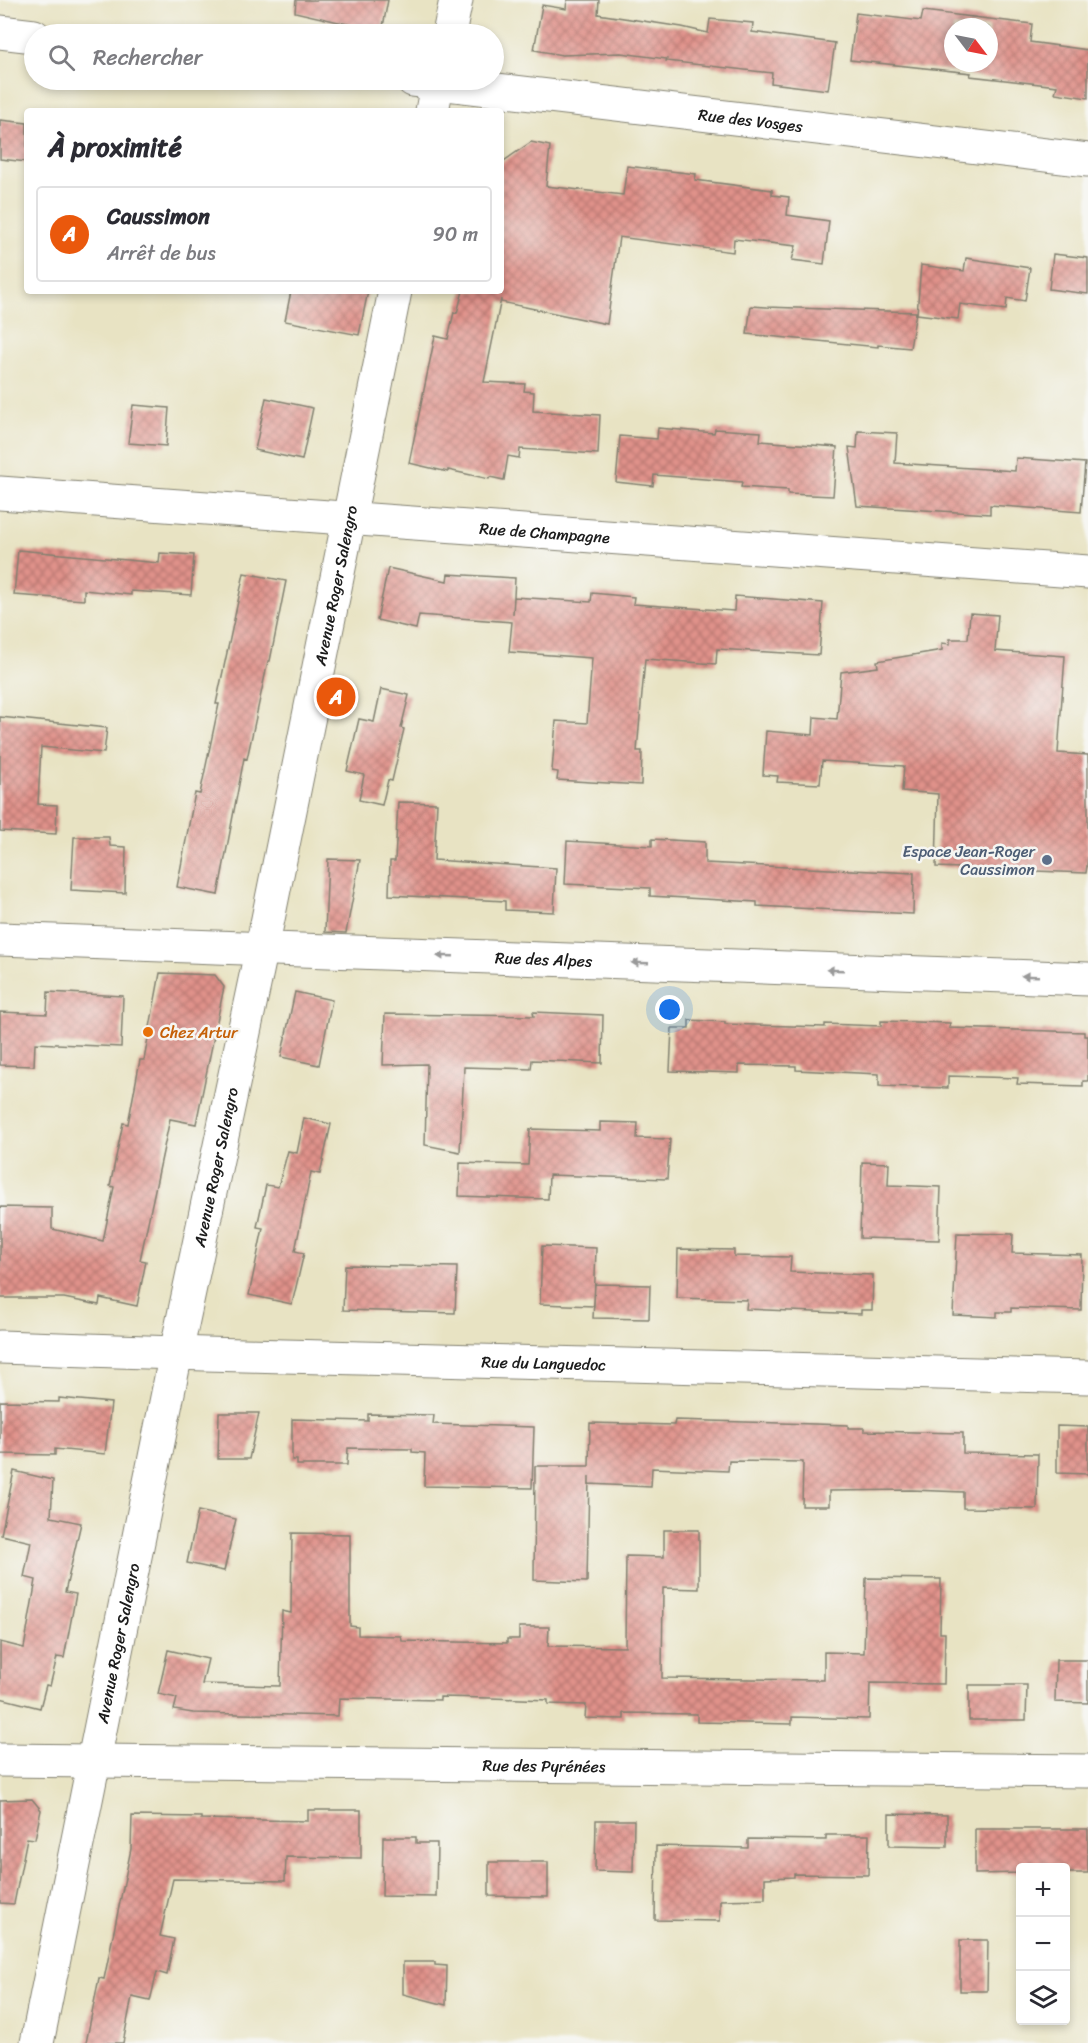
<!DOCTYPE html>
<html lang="fr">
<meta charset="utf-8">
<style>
:root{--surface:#fff;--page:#f7f7f7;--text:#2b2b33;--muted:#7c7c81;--line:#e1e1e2;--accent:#ea580c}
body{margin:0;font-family:Sriracha,sans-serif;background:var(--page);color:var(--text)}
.controls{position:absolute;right:18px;bottom:18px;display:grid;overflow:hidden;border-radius:6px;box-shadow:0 3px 9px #0003}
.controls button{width:54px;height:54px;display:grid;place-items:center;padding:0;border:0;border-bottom:2px solid var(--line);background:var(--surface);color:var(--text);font:30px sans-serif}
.compass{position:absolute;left:944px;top:18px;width:54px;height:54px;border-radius:50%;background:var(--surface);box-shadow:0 3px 9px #0003;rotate:122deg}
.you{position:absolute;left:670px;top:1010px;width:21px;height:21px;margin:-15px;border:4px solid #fff;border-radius:50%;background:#1a73e8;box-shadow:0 0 0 9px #1a73e833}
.badge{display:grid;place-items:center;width:39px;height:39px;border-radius:50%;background:var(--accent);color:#fff;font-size:20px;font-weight:700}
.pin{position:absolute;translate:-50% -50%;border:3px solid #fff;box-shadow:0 2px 6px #0006}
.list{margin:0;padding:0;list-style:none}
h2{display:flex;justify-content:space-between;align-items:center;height:78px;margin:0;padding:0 24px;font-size:26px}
h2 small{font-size:20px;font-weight:400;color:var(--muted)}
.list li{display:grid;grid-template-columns:39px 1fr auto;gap:18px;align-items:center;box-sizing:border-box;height:96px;margin:0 12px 12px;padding:0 12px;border:2px solid var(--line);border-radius:6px}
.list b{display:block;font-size:22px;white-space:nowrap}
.list p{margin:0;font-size:20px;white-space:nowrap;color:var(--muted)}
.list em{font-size:20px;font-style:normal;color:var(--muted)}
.icon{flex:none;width:33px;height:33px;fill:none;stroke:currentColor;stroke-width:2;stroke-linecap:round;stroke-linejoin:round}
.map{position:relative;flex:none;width:1088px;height:2043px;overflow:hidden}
.search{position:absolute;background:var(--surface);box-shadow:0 3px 9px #0003;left:24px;top:24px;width:480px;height:66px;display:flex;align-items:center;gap:15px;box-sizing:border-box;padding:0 21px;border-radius:33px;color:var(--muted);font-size:22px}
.panel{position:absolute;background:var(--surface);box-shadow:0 3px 9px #0003;left:24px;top:108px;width:480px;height:186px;border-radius:6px}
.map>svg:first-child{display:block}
</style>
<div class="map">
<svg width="1088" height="2043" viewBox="0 0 1088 2043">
<defs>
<pattern id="building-cross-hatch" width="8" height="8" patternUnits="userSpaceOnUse" patternTransform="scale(1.5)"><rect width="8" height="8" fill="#e0928a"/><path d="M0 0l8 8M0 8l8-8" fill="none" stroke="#b57670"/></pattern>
</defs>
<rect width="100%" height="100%" fill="#f6f6f2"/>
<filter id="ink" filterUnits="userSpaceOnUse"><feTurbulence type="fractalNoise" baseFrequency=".0167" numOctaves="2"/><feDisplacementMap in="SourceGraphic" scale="12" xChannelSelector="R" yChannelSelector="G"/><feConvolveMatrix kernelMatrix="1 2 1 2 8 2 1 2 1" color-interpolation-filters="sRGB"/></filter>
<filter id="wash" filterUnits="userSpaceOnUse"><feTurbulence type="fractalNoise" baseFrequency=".008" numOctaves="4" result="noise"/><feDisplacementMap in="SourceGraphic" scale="24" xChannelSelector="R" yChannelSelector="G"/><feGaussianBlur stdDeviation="1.35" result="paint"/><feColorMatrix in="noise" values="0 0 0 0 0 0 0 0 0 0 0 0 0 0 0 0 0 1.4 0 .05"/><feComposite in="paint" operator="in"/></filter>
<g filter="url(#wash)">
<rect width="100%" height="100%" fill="#e8e3c3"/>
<g id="blocks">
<path fill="url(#building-cross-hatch)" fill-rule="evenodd" d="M296,0H388L382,32L295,12Z
M567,0H599L598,14L682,27L708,33L710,19L753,23L752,32L835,43L828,90L771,83L772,73L666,61L667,59L621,53L562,55L534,50L542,5L566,9Z
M923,11L1032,24L1030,42L1088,50V98L1055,93L1057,86L970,76L971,73L850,60L856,13L921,21ZM953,27H989V63H953Z
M0,120L27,123V162L0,159Z
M531,142L550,146L546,186L623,195L627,166L696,174L695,180L772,190V195L789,197L787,215L829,221L824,264L792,260L796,246L734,239L733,252L619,237L607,324L501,302V299L484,382L525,384L524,391L534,392L533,411L600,415L598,454L520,449L519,458L508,456L504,480L490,477L489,479L448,470V472L409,463L435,336L448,339L454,312L457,313L463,291H501V163Z
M1053,254L1088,258V294L1049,289Z
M966,258L1030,268L1025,301L1007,298L1006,310L960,304L958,319L917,314L921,265L964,271Z
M291,291H368L359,335L285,321Z
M751,306L766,307L916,312L910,348L878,345V347L747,334Z
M266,398L313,408L302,460L255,450Z
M133,405L169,408L166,446L128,443Z
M658,428L714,433L715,429L761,432L760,441L837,447L833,496L788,494V490L741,487L742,482L654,475L653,486L616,482L620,436L657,439Z
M858,431L897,433L895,463L1015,471L1016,458L1085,463L1081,512L990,505V514L857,506L849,447L857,448Z
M18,550L159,563L160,553L194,555L191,595L131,591V595L84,590V600L14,595Z
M388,568L447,581L448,574L515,578L513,614L514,597L591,602L592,593L634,597L633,604L734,611L735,596L823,603L819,655L717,649L716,664L645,659L637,751H642L641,785L557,780L558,772L552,771L556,721L587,723L592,658L509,652L512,622L419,615L416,629L377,620Z
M244,573L286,581L270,661H268L247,759L244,758L218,895L177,887L195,793L200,794L219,704H216Z
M970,613L998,615L995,651L1065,656L1058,753L1088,755V858L1086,873L936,867L938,794L902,791L904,766L822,761L820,784L777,782L778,776L763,775L766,731L813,735L814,717L837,719L841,672L878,667L877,661L942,650V643L950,644V639H968Z
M381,689L409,695L401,728L404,729L392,781L388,780L382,805L359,800L364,775L347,771L359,719L374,722Z
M0,717L107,728L104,753L41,747L38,804L57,805L56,834L0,831Z
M398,802L437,803L434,860L556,868L554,912L505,910V901L389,895L390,861H395Z
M74,837H109L110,846L126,847L125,893L71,890Z
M652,839L705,842V863L914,873L913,914L757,906V902L650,896V888L565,884L567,841L652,846Z
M328,859L360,860L346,933L325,932Z
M160,973L215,975L224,987L196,1124L170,1119L140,1260L146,1261L137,1306L100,1298L99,1305L64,1298H0V1207L52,1208V1229L103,1241L114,1187L110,1186L123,1123L128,1124L140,1060H144Z
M48,992L123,996L121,1047L35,1043L34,1066L0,1065V1012L47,1014Z
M295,992L332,1000L319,1065L281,1057Z
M533,1012L603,1015L602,1063L532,1060L531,1069L464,1067L460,1152L425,1145L427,1064L383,1065L385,1014L534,1016Z
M689,1020L725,1022V1024L825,1027V1024L881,1026V1021L950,1023L949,1028L1084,1032V1036H1088V1081H1083V1086L1017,1084L1018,1078L948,1076V1088L879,1086V1074L796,1070V1066L739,1065V1073L670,1071L672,1028H689Z
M304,1118L331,1124L320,1174L311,1172L295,1251L304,1253L292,1304L249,1295L263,1228L257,1227L266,1185L278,1187L288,1151L297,1153Z
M600,1122L638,1123L637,1138L670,1139L667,1179L549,1175L548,1199L459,1196L460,1163L528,1165L530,1129L600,1131Z
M862,1162L889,1163L888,1185L941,1187L939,1240L860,1238Z
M957,1233L1013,1234L1012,1253L1082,1255L1081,1310L1011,1308V1312H997V1317L953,1315Z
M542,1246L596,1248L594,1306L540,1304Z
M678,1249L734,1250V1256L791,1257L790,1272L873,1275L872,1310H861V1314L746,1309L747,1300L677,1298Z
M345,1265L457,1267L455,1313L343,1310Z
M595,1284L650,1285L649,1319L593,1318Z
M59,1398L111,1403L105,1454L55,1449V1455L0,1454V1401L59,1402Z
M219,1413H259L249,1459H218Z
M368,1414L434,1415L433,1424L534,1427L532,1488L424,1486L425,1453L412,1452V1449L348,1448L347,1465H297V1460H292V1419L368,1421Z
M675,1420L848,1425V1428H864V1431L963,1433V1453L1038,1454L1037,1509L963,1508V1492L911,1490L829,1491V1506H802L803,1462L729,1461L728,1471L652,1468L651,1487L589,1484V1476L587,1582L534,1580L535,1466H589L590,1423L674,1425Z
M1057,1426L1088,1427V1474L1057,1473Z
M14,1471L53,1480L51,1517L81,1523L65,1592L76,1594L64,1658L57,1657L50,1686L46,1685L40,1708L0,1698V1642L24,1648L36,1580L24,1577L31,1542L1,1535Z
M198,1511L236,1519L224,1571L187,1563Z
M664,1530H699V1589L663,1588L662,1678L824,1680V1652L864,1653L866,1578L941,1579L940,1633H945L944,1684L870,1683L869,1719L792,1717V1724L697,1722V1714L624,1713V1719L585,1718L586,1705L548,1704V1700L491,1698L440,1697V1700L339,1698L338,1716L193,1713L174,1710L177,1698L158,1694L168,1650L208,1659L202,1684L280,1686L282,1611L291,1613L292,1533L350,1534V1626L358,1627V1635L401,1636L402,1641L507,1643V1639H519V1627H549L548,1646L625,1647L626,1556L664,1557Z
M1056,1660H1088V1703L1055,1702Z
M969,1685H1027L1026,1720H969Z
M32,1799L41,1810L35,1839L27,1838L14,1904L0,1903V1800Z
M308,1810H361V1858L286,1857L285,1881L173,1879L160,1936L174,1939L167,1975L157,1972L150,2001L132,1997L123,2043H86L99,1978L104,1979L131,1849L132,1816L201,1817V1819L308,1821Z
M889,1814L947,1815V1847L889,1846Z
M596,1820H634L633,1872L595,1871Z
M975,1829H1088V1873H1065V1868H1020V1873L975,1874Z
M826,1835H869L868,1875L794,1874V1877L765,1878V1899L720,1900V1921L655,1920L656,1846L748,1848V1839L826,1840Z
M383,1837H416V1843H437L436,1897L382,1896Z
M489,1862H548V1897L489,1896Z
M960,1940H988L987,1991H960Z
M403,1962H435V1965L447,1966L446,2005L403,1994Z"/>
</g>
</g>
<g filter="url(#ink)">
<use href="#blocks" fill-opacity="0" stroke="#828070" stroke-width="1.5"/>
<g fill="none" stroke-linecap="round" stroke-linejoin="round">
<defs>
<g id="minor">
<path d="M0,32L34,36"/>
<path d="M449,34L456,0"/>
<path id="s1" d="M413,80L1088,160"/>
<path d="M432,111L438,80"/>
<path id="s2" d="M0,493L1088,572"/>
<path id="s3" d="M0,939L1088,979"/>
<path id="s4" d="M0,1347L205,1354L1088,1377"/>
<path id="s5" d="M0,1760L1088,1771"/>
<path id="s6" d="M37,2043L176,1353L268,919L395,291"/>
</g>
</defs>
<use href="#minor" stroke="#828070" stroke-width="35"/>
<use href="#minor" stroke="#fff" stroke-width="33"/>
</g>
<defs><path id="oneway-solid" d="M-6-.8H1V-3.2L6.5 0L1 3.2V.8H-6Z" transform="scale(1.5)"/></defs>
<g fill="#999">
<use href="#oneway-solid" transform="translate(445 956) rotate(-178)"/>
<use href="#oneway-solid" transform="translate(640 963) rotate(-178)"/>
<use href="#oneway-solid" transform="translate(835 970) rotate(-178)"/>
<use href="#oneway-solid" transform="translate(1030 976) rotate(-178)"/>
</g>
</g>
<circle fill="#5c6f8a" stroke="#f6f6f2" stroke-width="2" cx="1047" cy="860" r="6"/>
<circle fill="#e8710a" stroke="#f6f6f2" stroke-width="2" cx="148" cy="1032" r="6"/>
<g text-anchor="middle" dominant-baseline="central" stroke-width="5" stroke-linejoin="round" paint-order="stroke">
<g font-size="16" fill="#1c1c1c" stroke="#f6f6f2">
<text stroke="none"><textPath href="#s1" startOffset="340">Rue des Vosges</textPath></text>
<text stroke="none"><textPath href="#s2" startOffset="546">Rue de Champagne</textPath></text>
<text stroke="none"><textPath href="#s6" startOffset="1488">Avenue Roger Salengro</textPath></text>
<text stroke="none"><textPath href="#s3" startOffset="544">Rue des Alpes</textPath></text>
<text stroke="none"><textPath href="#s6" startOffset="894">Avenue Roger Salengro</textPath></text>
<text stroke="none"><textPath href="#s4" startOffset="544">Rue du Languedoc</textPath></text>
<text stroke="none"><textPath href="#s6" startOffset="408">Avenue Roger Salengro</textPath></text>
<text stroke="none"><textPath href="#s5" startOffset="544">Rue des Pyrénées</textPath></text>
</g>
<g font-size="16" fill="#4e5e75" stroke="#f6f6f2" text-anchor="end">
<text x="1035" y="851">Espace Jean-Roger<tspan x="1035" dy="18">Caussimon</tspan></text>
</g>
<g font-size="16" fill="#c56008" stroke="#f6f6f2" text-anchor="start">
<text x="160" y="1032">Chez Artur</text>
</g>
</g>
</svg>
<div class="controls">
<button>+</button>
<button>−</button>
<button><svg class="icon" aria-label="layers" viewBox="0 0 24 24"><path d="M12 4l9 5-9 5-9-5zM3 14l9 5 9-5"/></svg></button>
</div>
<svg class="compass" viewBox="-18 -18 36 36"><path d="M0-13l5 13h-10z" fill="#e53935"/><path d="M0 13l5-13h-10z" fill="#7c7c81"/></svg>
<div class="you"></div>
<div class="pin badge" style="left:336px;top:697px">A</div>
<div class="search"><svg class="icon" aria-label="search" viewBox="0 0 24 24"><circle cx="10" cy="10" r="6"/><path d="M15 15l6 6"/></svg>Rechercher</div>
<section class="panel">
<h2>À proximité<small></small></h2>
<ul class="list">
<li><span class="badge">A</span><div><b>Caussimon</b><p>Arrêt de bus</p></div><em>90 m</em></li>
</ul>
</section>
</div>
